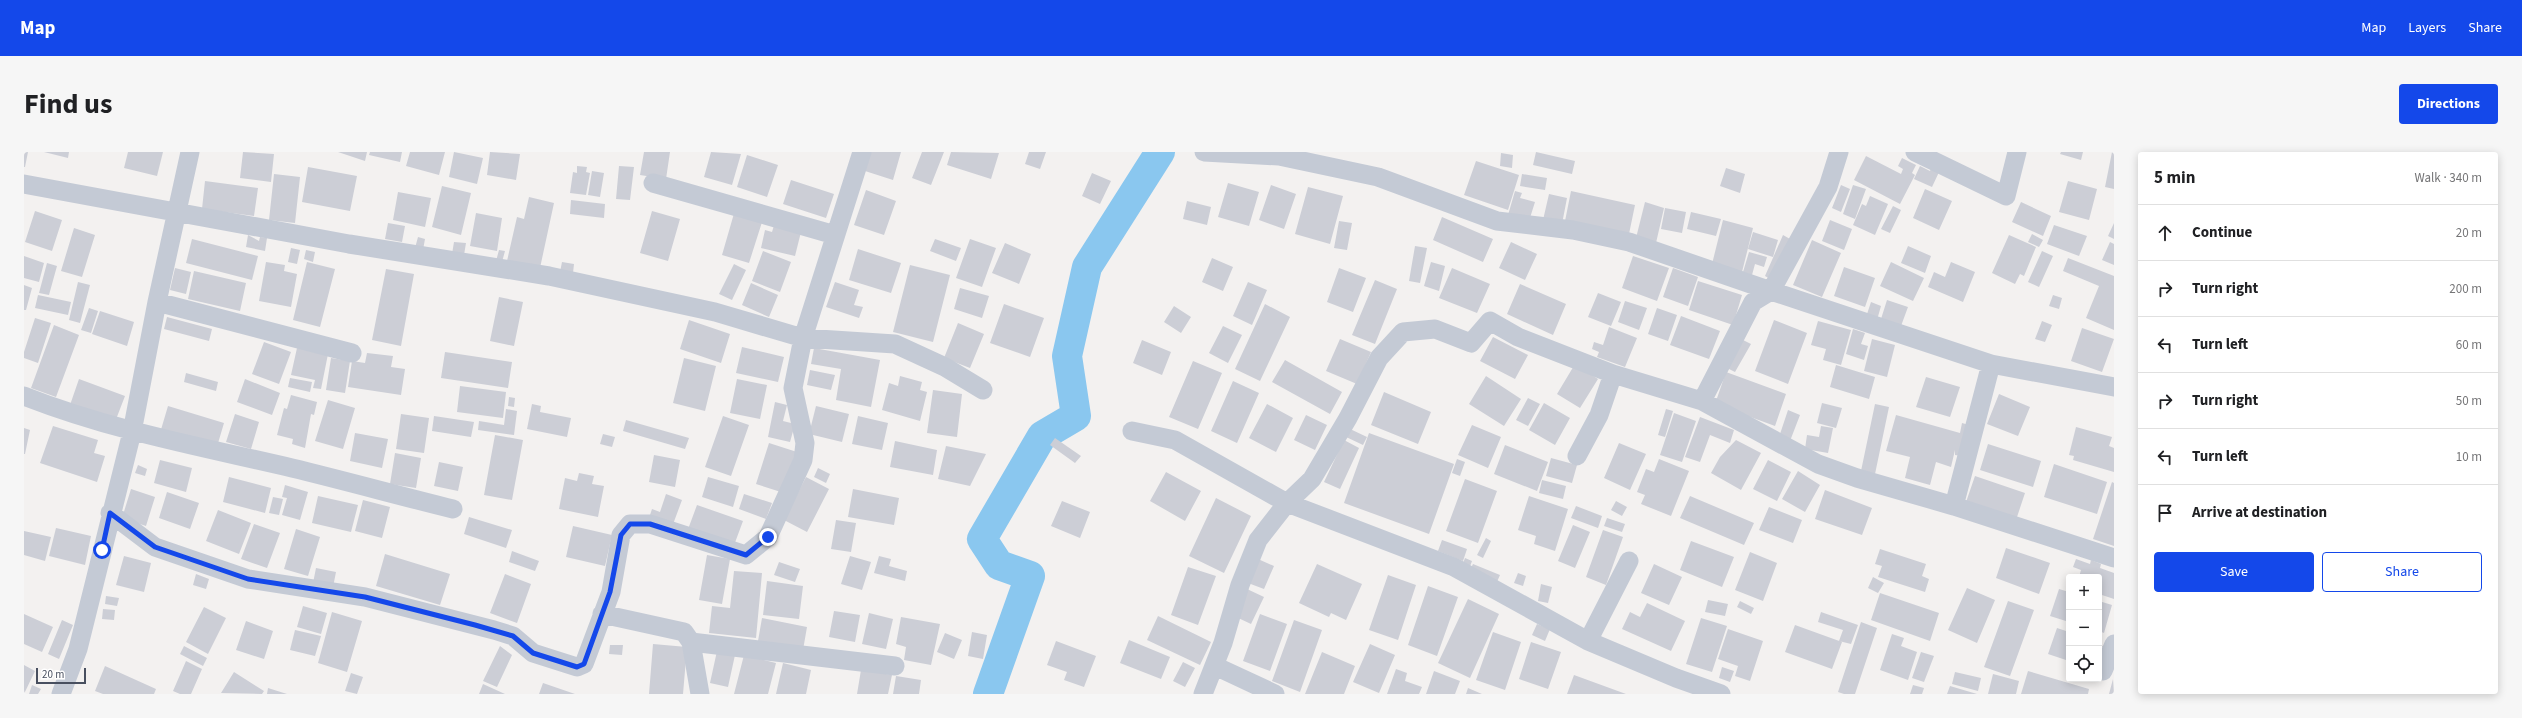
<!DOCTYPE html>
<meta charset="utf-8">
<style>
:root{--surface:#fff;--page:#f6f6f6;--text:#202124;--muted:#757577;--line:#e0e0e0;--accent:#1448ea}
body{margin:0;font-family:"Source Sans 3",sans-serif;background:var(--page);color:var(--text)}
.controls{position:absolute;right:12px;bottom:12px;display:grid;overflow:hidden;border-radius:4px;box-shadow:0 2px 10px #0003}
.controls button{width:36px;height:36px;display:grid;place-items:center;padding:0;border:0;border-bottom:1px solid var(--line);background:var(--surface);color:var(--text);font:20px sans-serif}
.scale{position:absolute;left:12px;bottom:10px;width:50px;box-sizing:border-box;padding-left:4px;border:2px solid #484f5f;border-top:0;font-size:11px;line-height:14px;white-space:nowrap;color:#484f5f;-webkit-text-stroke:3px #fff;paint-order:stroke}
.stop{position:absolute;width:12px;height:12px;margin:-9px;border:3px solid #1448ea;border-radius:50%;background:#fff}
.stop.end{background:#1448ea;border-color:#fff;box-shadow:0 1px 4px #0008}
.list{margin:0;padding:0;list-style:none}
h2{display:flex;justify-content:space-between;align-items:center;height:52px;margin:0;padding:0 16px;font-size:17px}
h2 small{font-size:13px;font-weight:400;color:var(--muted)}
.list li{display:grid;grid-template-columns:26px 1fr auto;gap:12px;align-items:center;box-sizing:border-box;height:56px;padding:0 16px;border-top:1px solid var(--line)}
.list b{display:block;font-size:15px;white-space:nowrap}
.list em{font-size:13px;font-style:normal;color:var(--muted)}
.actions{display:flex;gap:8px;padding:12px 16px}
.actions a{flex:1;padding:9px 0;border:1px solid var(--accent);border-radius:4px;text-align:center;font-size:14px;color:var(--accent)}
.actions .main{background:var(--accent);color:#fff}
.icon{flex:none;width:22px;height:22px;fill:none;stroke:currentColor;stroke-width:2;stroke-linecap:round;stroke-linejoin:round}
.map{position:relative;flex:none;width:2090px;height:542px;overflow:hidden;border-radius:4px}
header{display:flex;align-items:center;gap:24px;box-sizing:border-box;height:56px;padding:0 20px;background:var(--accent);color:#fff}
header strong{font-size:19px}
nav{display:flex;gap:22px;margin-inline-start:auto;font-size:14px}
.intro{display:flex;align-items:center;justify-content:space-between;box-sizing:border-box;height:96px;padding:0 24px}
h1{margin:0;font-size:28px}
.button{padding:10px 18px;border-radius:4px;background:var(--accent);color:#fff;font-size:14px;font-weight:700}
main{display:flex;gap:24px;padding:0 24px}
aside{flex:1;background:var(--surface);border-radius:4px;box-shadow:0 2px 10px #0003}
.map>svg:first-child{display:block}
</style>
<header>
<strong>Map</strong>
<nav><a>Map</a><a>Layers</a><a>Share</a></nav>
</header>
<div class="intro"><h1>Find us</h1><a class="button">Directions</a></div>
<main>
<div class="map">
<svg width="2090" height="542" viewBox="0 0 2090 542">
<rect width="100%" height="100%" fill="#f3f1f0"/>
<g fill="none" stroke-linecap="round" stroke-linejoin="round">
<path stroke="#8ac7ef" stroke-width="30" d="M964,542L1006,424L975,413L958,387L1018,284L1052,264L1043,204L1063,115L1136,0"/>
</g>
<path fill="#ccced6" d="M0,0H4L1,15H0Z
M20,0H45L44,6Z
M104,0H139L133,24L100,16Z
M219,0L250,2L247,30L216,26Z
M314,0H343L341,9Z
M346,0H378L376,10L345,3Z
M386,0H421L415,23L382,14Z
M430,0L459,6L453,32L425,25Z
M466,0L496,2L492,28L463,23Z
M620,0H646L642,27L616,23Z
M687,0L717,2L708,33L680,25Z
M847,0H877L869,28L841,19Z
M898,0H920L907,33L888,26Z
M927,0L975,1L967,27L923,13Z
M1005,0H1022L1016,17L1001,12Z
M1512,0L1551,9L1548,22L1509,13Z
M2037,0H2059L2057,8L2036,2Z
M2088,0H2090V37L2081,35Z
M1477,1L1489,3L1488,16L1476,14Z
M723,3L754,13L743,45L713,35Z
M1842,4L1877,22L1879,17L1874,14L1878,6L1892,13L1888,21L1891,23L1876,52L1830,28Z
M1452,9L1495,23L1484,58L1440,43Z
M553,14L563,15L562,20L566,21L562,43L546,41L549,20L553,21Z
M595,14L610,15L606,48L592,47Z
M1896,14L1906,19L1908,14L1916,18L1908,35L1890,27Z
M284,15L333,24L326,59L278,50Z
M1702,16L1721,22L1716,41L1696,34Z
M568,19L580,21L576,45L564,43Z
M1068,21L1087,29L1076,52L1058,44Z
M250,22L276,25L271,71L245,68Z
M1498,22L1523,26L1521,38L1496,34Z
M767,28L810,42L802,66L759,52Z
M181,29L234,36L230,64L178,57Z
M2044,29L2073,37L2065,68L2035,60Z
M1204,31L1235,40L1225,74L1194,65Z
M1247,33L1272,42L1260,77L1235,68Z
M1817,33L1826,37L1817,60L1808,56Z
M1829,33L1842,37L1831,67L1819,62Z
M418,34L447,41L437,83L408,75Z
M1284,35L1319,44L1306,92L1271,82Z
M1901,37L1928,49L1915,78L1889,66Z
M842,38L872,49L860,83L830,73Z
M1491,39L1498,41L1496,46L1511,50L1505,69L1484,63Z
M1547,39L1611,53L1605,82L1541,69Z
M374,40L407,46L401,75L369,68Z
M1525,42L1543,46L1538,72L1519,68Z
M1846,44L1864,52L1851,83L1829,73L1838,52L1842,54Z
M505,45L530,51L516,116L483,109L493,65L500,67Z
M547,48L581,52L580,66L546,62Z
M1163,49L1187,55L1183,73L1159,67Z
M1621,50L1640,56L1632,91L1612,86Z
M1997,50L2027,64L2019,84L1988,70Z
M1869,54L1877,58L1866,81L1857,77Z
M1641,56L1662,60L1658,81L1637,77Z
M711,58L739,67L725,111L698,103Z
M11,59L38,68L28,99L1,90Z
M628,59L656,67L644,109L616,101Z
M1667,60L1697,67L1692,84L1663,77Z
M452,61L478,66L473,99L446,94Z
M1418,65L1469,87L1459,110L1409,88Z
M1699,68L1729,76L1718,120L1688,112Z
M1806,68L1828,77L1820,98L1798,89Z
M1315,69L1328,71L1323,98L1310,96Z
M751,70L778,76L771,104L737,96L741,78L748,80Z
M364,71L381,74L378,90L361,87Z
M2090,71V87L2084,84Z
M2030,73L2063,84L2055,104L2023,92Z
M50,76L71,83L58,125L37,119Z
M1729,80L1754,88L1749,105L1724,97Z
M2008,82L2019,88L2015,95L2004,90Z
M224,83L235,89L236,85L243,86L241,99L222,95Z
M1759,83L1766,87L1748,128L1741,124Z
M1985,83L2012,95L2000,124L1996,122L1991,132L1968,121Z
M394,85L401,87L399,98L391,96Z
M168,87L234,104L228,128L162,111Z
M911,87L937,96L932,109L906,99Z
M946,87L972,96L958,135L932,126Z
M1788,88L1817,101L1798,145L1769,133Z
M430,90L442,91L440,103L428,102Z
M1487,90L1513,102L1501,128L1475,116Z
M2086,90L2090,92V113L2078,108Z
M981,91L1007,102L995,132L968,121Z
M1391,94L1403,96L1396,131L1385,129Z
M1884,94L1907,104L1901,121L1877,111Z
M267,96L276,98L273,112L264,110Z
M834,97L877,111L867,141L825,128Z
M282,98L291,100L289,110L280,107Z
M475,98L481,99L478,110L472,109Z
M739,99L767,110L756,140L728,129Z
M2018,99L2029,104L2015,135L2004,130Z
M1725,100L1743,105L1740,115L1731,112L1728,123L1719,120Z
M0,104L20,111L15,130L0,126Z
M1609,104L1645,116L1633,149L1598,136Z
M1188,106L1209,115L1199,139L1178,130Z
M2044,106L2090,124V178L2062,166L2075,134L2039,119Z
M242,110L261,113L260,119L273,122L267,155L235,149Z
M283,110L311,117L296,175L269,168Z
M538,110L550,112L549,121L536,120Z
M1407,110L1421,114L1415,139L1400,134Z
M1867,110L1900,126L1889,149L1856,134Z
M1927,110L1951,120L1939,150L1904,135L1910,120L1921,125Z
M23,111L33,114L25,143L15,141Z
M710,112L722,118L708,148L695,142Z
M886,113L926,123L909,190L869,180Z
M1820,115L1851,126L1841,155L1810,144Z
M151,116L167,120L162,142L146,138Z
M1315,116L1342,126L1329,160L1303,150Z
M1428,116L1466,132L1453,161L1415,146Z
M1649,116L1674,125L1664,154L1639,145Z
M362,117L390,122L377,194L348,188Z
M170,119L222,131L216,159L164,147Z
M1351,128L1373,137L1351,192L1328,183Z
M1674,129L1718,143L1709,173L1665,158Z
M54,130L66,133L56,171L45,168Z
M811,130L835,138L830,153L839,155L835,166L802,155Z
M1224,130L1243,138L1228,173L1209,164Z
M727,131L754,143L745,165L718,153Z
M1496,132L1542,152L1529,183L1483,162Z
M0,133L8,136L2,158H0Z
M936,136L965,144L958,166L930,157Z
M1574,141L1597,150L1587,174L1564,165Z
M14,143L47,150L44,163L11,156Z
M2029,143L2038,146L2035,157L2025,154Z
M475,145L499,150L490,194L466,189Z
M1863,148L1884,155L1877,174L1857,167Z
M1601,149L1623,156L1615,178L1594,170Z
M1847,150L1857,154L1853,168L1842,165Z
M980,152L1020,166L1006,205L966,191Z
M1241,152L1266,165L1236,229L1211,217Z
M1150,154L1167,165L1157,181L1140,170Z
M65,156L74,159L67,181L57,178Z
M1633,156L1653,163L1644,189L1624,182Z
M76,159L110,170L103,194L68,182Z
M1657,164L1696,179L1685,207L1646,193Z
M143,165L188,177L185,189L140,177Z
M11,166L27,171L14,211L0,206V200Z
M665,168L706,182L697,211L656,197Z
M1750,168L1783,181L1764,232L1731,219Z
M1794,169L1827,178L1817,213L1799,208L1802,197L1787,193Z
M2018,169L2028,173L2021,190L2011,187Z
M934,171L960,182L946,216L920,206Z
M30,173L55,183L32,245L7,236Z
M1199,174L1218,183L1204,211L1185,201Z
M1585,175L1613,186L1601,215L1573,205L1575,200L1568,197L1570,190L1579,193Z
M2058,176L2090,187L2078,220L2047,209Z
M1829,177L1841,181L1837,192L1844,194L1840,208L1822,202Z
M1469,185L1504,203L1491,227L1456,209Z
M1316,187L1347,200L1333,232L1302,219Z
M1848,187L1871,193L1863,225L1840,219Z
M1118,188L1147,200L1138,223L1109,211Z
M1719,188L1727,192L1711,220L1703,216Z
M240,190L267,200L255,232L228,222Z
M718,195L760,205L754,230L712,221Z
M273,196L304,202L297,237L289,236L291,228L267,223Z
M790,196L856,208L847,255L812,248L817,217L787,212Z
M421,200L488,210L484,236L417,226Z
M343,201L369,204L367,215L381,217L377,243L324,235L328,209L341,211Z
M307,206L326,209L321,241L302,238Z
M660,206L692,214L681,259L649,251Z
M1261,208L1318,240L1306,262L1248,230Z
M1169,209L1198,221L1174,277L1145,265Z
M1551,212L1574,227L1556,256L1533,242Z
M1812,213L1851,225L1845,247L1806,235Z
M786,218L811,223L807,238L783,233Z
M1702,220L1762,242L1751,274L1691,252Z
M162,221L194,230L192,239L160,230Z
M876,224L898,230L896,238L903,240L896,269L858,258L865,231L874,234Z
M1462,224L1497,247L1480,274L1445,252Z
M1902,225L1936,235L1926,265L1892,255Z
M266,226L288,230L286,240L264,235Z
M55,227L101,244L91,270L46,253Z
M221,227L256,241L248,263L213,250Z
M713,227L743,233L736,267L706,261Z
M1209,229L1235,241L1213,291L1187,279Z
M436,234L482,240L479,266L433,260Z
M909,238L938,242L933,285L903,281Z
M1360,240L1407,260L1394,292L1347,273Z
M1975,242L2006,255L1994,284L1963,272Z
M267,243L293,250L290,263L287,262L281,296L268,292L269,287L253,283L260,256L263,257Z
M485,245L491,246L490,255L484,254Z
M1504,246L1516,252L1504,274L1492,268Z
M304,248L331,256L319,297L291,289Z
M751,250L763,253L759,269L771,272L766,290L744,285Z
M1520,251L1546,266L1531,293L1505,278Z
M1798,251L1818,256L1812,276L1793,271Z
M508,252L517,254L516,260L547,266L543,285L503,277Z
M1243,252L1269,266L1252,300L1225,286Z
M1851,252L1865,255L1851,322L1837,319Z
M144,254L200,271L192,298L136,281Z
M792,254L825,262L818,290L785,282Z
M482,257L493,259L490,283L454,278L455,269L480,273Z
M1642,257L1649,259L1641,285L1634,283Z
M1764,258L1776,263L1766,289L1755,285Z
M1650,261L1672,269L1658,310L1636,303Z
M211,262L235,270L227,297L202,290Z
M377,262L405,266L400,301L372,297Z
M1282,263L1303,273L1291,298L1270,288Z
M1872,263L1936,281L1938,271L1945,273L1938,304L1931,303V298L1927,315L1912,310L1906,333L1881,326L1886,305L1862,299Z
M410,264L450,270L447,285L408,279Z
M699,264L725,273L707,324L681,315Z
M834,264L864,271L858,298L828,292Z
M1676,265L1710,278L1706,291L1686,283L1676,310L1661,305Z
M602,268L665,286L661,297L599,279Z
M1448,273L1477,285L1464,316L1434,303Z
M29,274L74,288L70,301L81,304L73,330L16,311Z
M1797,274L1809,276L1804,301L1781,297L1783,283L1795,285Z
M2052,275L2088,285L2085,294L2090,296V320L2049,308L2050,304L2045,303Z
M0,276L6,278L1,302H0Z
M1324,276L1343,285L1339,293L1320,284Z
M331,281L364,287L358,316L326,309Z
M1345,281L1430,312L1405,382L1320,351Z
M579,282L591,285L588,295L576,292Z
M471,283L499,288L488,348L460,343Z
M1031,286L1057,304L1051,311L1026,293Z
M1320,288L1335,296L1316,337L1300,330Z
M1712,288L1737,301L1717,338L1687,321L1696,305Z
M871,289L913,298L909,323L866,315Z
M745,291L773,300L760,341L732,332Z
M1595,291L1622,302L1606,338L1580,326Z
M1964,292L2017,309L2009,335L1956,318Z
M1481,293L1524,310L1513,339L1470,322Z
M922,294L962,302L946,334L914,327Z
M371,301L397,306L392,336L366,332Z
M630,303L656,308L651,335L625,330Z
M1527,306L1553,313L1548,331L1522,324Z
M1433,307L1441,310L1436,324L1428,321Z
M1635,307L1665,319L1647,364L1617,352L1621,343L1613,340L1622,317L1630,320Z
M136,308L168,316L162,340L130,331Z
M1744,308L1767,320L1753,349L1729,337Z
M415,310L439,315L434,339L410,334Z
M2030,312L2083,330L2073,362L2020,345Z
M114,313L123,317L121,324L111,321Z
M794,316L806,322L802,331L790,325Z
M1774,319L1796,333L1781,360L1758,347Z
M1142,320L1177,339L1161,369L1126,349Z
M555,321L570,324L568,332L580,334L574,365L535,357L541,326L553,329Z
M1951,324L2001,341L1991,371L1941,353Z
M205,325L247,336L241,361L199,350Z
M684,325L715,334L709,355L678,345Z
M782,325L805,337L783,380L760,368Z
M1441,327L1473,339L1454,391L1422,379Z
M1518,328L1542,334L1539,347L1515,341Z
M2088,330L2090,331V394L2069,387Z
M261,333L284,340L276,368L258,363L263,346L258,345Z
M107,337L131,345L122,374L98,366Z
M829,337L875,346L870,373L824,365Z
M1801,338L1848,356L1838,383L1791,367Z
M143,340L175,351L166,377L135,366Z
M642,342L658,348L648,375L625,366L628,357L636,360Z
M720,342L748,351L742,367L715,357Z
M294,344L334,353L327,380L288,371Z
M1505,344L1544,357L1531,399L1510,392L1512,384L1494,378Z
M1666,344L1730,371L1720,393L1656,366Z
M249,345L259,347L255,363L245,361Z
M1192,346L1227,364L1200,421L1165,404Z
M339,348L366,355L358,386L331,379Z
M1038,349L1066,360L1056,386L1027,374Z
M1592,349L1603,355L1598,364L1587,358Z
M673,353L719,369L709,396L663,380Z
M1552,354L1578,364L1574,376L1547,366Z
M1745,355L1778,368L1769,391L1735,378Z
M194,358L227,371L215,402L182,389Z
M445,365L488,378L482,396L440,382Z
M1583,366L1601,372L1598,380L1580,374Z
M812,368L832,371L827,400L807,397Z
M230,372L256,381L243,416L217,407Z
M1549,373L1566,380L1551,416L1534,409Z
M549,374L588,383L581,414L542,405Z
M32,376L67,384L61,413L25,404Z
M272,377L296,385L284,424L260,417Z
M1579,378L1599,385L1582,433L1562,425Z
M0,379L27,385L21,409L0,403Z
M1462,386L1467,389L1459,406L1453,403Z
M1418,388L1443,397L1439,409L1414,399Z
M1667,389L1710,405L1698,435L1656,418Z
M1982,396L2026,411L2015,442L1972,426Z
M1856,397L1902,412L1898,424L1905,427L1901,440L1854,425L1858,414L1851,412Z
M488,399L515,409L511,419L485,410Z
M1726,400L1753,411L1739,449L1711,438Z
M361,402L426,422L416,453L352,434Z
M683,403L706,407L698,452L675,448Z
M100,404L127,411L120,440L92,433Z
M826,404L847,410L838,438L817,432Z
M855,404L867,407L865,414L883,419L881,429L850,421Z
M1441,406L1448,409L1445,417L1438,414Z
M1234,407L1250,414L1240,437L1224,431Z
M2052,407L2066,412L2067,408L2077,412L2076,416L2090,421V447L2075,442V425H2055L2057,418L2049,415Z
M755,410L776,417L771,430L750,423Z
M1293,412L1338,432L1322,468L1307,461L1305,465L1275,451Z
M1449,412L1476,423L1472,432L1445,420Z
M1630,412L1658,425L1645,453L1617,441Z
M1164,415L1192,424L1174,473L1147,463Z
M292,416L312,420L309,435L289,431Z
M710,419L738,421L732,486L685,481L688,454L706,456Z
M1494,421L1502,424L1499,434L1490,431Z
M172,422L185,427L182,437L169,433Z
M481,422L507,432L493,471L466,461Z
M1364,423L1392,433L1374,488L1345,478Z
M1849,425L1860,431L1854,441L1844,436Z
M743,429L779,434L775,467L739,463Z
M1517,432L1528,435L1524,451L1514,449Z
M1404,434L1434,445L1413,504L1384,493Z
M1943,436L1971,448L1953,491L1924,478Z
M1223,437L1240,445L1227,472L1210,464Z
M2035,437L2045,440V470L2026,464Z
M1856,441L1915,461L1906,489L1847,468Z
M82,444L95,446L93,454L81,452Z
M1444,447L1475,462L1446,526L1414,511Z
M1684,448L1704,452L1701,464L1681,460Z
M1716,449L1730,456L1727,462L1713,455Z
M1984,449L2010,458L1986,524L1960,515Z
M2075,449L2088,453L2080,481L2075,479Z
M1623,451L1661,469L1647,499L1598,477L1606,460L1616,465Z
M279,454L303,461L297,482L273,475Z
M180,455L202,466L184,502L162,490Z
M79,457L91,458L90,468L78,467Z
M810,459L836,463L831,490L805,485Z
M308,460L338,469L323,520L294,511Z
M1797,460L1834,473L1827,492L1815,489L1819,478L1794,470Z
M845,461L869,467L862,497L838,492Z
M0,462L29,475L18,500L0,492Z
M1236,462L1263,472L1246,519L1219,509Z
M1134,464L1187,490L1176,513L1123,488Z
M877,465L916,472L907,513L880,508L882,495L872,492Z
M738,466L783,475L779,498L734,489Z
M1677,466L1703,474L1688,520L1662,512Z
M38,468L49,473L35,507L24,502Z
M1270,468L1298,478L1276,540L1248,529Z
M222,469L249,479L240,507L212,498Z
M1837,470L1853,476L1831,542H1820L1814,540Z
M1513,472L1526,477L1521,489L1508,483Z
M1771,473L1818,490L1808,517L1761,500Z
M2043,475L2045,476V509L2024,502L2033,476L2042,479Z
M1704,477L1739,489L1726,529L1711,524L1714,514L1694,507Z
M271,478L297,484L291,504L266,498Z
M948,480L963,483L959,507L944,504Z
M1469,480L1497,490L1481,538L1452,528Z
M921,481L938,488L930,507L913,500Z
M1868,482L1880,486L1877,494L1893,500L1884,528L1856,518Z
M1105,488L1146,505L1137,527L1096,511Z
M1032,489L1072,504L1060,535L1040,528L1043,520L1023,513Z
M1507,490L1537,500L1524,537L1495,527Z
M629,492L663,495L659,542H625Z
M1346,492L1371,503L1355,541L1329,530Z
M586,493H599L598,503L585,502Z
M2075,493L2079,494L2075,504Z
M160,494L183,506L179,514L156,502Z
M476,494L488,503L473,535L459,529Z
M693,499L711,503L704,535L686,531Z
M1298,500L1331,514L1320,542H1281Z
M1897,500L1910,504L1900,530L1888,526Z
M720,503L752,511L744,542H710Z
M162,509L178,517L167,542H156L149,539Z
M1159,510L1171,516L1161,535L1149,529Z
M759,511L787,518L782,542H752Z
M0,513L11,519L0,542Z
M81,514L132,537L130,542H79L71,539Z
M1698,515L1710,519L1706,530L1695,526Z
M1372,517L1383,521L1381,529L1398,535L1395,542H1363Z
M837,518L868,523L864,542H833Z
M1410,519L1436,529L1431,542H1402Z
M2004,519L2065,537L2064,542H1997Z
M210,520L240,539L238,542L197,541Z
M1931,520L1957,526L1954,539L1928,532Z
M327,521L339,525L333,542L321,539Z
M1969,522L1995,529L1992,542H1964Z
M1550,523L1602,542H1543Z
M872,524L897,528L895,542H869Z
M2089,527L2090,542H2085Z
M519,531L551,542H515Z
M459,532L481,542H455Z
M8,533L17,537L14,542H5Z
M1889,533L1900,536L1898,542H1886Z
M1926,534L1953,542H1923Z
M244,536L263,542H243Z
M1444,536L1458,542H1442Z"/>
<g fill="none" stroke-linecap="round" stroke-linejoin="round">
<path stroke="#c4cad5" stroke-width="19" d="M1180,0L1255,4L1354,25L1473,69L1549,78L1605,90L1747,139L1967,212L2090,235
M1891,0L1982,44L1993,0
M629,31L811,83
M0,32L325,92L525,124L691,160L779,186L871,192L921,215L959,238
M133,150L328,201
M0,244C86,278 178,295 268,316C322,329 376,344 429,357
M1678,249L1729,150L1747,139L1804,35L1815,0
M1108,279L1151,288L1263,351L1430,415L1564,489L1652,526L1697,542
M1553,304L1575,263L1589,222L1678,249L1794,312L1833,326L1930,354L2090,406
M1930,354L1967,212
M86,361L131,395L224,427L341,445L470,478L489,484L509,501L553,515L560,512L587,440L597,383L606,372H626L722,403L744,385L779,308L781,291L769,236L779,186L838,0
M578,462L660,480L667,490L676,542
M1564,489L1605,409
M667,490L871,514
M1191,514L1251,542
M2079,519L2090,492
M37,542L54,497L108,280L133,150L166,0
M1179,542L1199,491L1216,433L1234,388L1263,351L1288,327L1324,266L1355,206L1379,180L1411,177L1447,191L1466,169L1494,185L1589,222"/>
</g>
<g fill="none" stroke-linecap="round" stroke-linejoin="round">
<path stroke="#1448ea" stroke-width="5" d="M78,398L86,361L131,395L224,427L341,445L451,473L489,484L509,501L553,515L560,512L586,440L597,383L606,372H626L722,403L744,385"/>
</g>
</svg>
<div class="controls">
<button>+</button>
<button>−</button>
<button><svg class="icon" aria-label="locate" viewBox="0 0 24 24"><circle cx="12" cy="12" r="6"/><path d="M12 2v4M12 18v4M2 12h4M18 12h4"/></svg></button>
</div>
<div class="scale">20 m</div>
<div class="stop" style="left:78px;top:398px"></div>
<div class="stop end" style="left:744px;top:385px"></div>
</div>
<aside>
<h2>5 min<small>Walk · 340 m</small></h2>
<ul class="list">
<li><svg class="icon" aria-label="ahead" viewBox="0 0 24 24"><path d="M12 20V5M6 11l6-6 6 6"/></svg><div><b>Continue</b></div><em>20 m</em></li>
<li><svg class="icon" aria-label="right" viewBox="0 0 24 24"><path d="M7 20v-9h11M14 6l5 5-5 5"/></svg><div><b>Turn right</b></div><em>200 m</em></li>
<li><svg class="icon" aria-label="left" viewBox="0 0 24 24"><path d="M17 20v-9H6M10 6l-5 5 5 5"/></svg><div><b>Turn left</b></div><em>60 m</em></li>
<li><svg class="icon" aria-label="right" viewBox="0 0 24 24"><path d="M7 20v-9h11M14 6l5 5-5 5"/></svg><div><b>Turn right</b></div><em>50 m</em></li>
<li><svg class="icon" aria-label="left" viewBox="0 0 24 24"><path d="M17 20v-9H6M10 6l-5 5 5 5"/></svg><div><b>Turn left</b></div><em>10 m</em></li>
<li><svg class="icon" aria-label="arrive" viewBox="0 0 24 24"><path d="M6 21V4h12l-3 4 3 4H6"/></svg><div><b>Arrive at destination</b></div></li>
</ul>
<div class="actions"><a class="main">Save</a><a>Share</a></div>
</aside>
</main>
